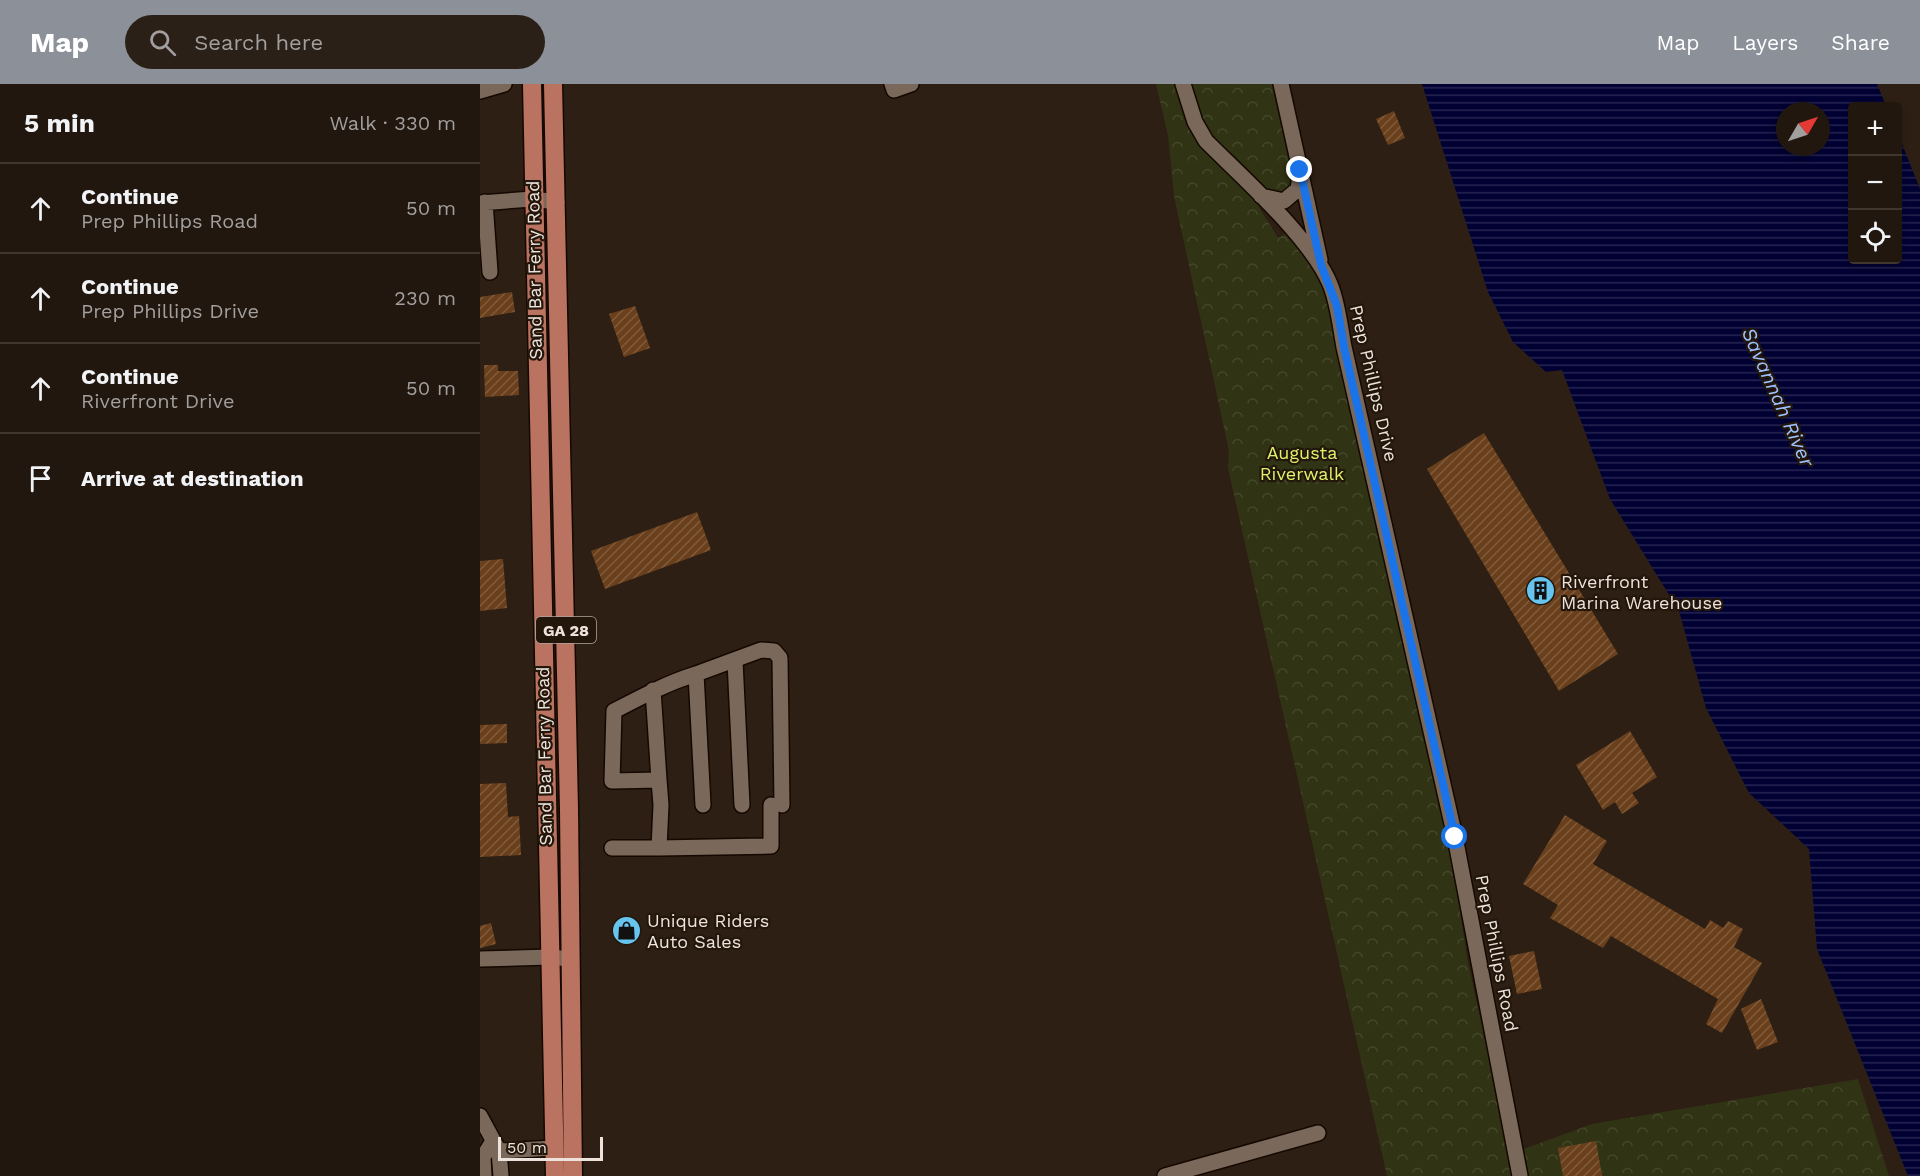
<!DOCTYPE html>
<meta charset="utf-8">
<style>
:root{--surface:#22170e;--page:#2a2017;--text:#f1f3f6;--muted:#a29f9e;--line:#3f362e;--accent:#8c9099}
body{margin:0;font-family:"Work Sans",sans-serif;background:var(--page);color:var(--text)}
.controls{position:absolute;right:18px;top:18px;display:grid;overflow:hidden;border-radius:6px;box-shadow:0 3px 9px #0003}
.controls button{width:54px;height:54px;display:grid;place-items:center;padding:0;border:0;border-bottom:2px solid var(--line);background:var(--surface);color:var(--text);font:30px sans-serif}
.compass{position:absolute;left:1296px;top:18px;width:54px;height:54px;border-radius:50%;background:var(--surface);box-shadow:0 3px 9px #0003;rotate:51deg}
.scale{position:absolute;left:18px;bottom:15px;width:105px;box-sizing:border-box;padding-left:6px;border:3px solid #ede3dc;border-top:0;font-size:16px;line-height:21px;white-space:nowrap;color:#ede3dc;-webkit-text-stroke:4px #23160a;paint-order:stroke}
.stop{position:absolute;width:18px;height:18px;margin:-14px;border:4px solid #1a73e8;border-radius:50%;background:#fff}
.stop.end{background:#1a73e8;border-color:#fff;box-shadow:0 2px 6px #0008}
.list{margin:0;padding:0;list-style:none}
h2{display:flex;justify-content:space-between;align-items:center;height:78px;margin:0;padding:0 24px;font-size:26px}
h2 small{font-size:20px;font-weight:400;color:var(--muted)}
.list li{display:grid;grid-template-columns:39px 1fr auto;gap:18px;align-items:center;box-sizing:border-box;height:90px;padding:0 24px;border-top:2px solid var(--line)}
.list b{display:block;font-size:22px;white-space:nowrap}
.list p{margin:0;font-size:20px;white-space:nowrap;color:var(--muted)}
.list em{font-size:20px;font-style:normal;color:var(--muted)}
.icon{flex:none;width:33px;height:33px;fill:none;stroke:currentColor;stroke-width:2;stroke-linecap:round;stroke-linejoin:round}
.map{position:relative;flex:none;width:1440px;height:1092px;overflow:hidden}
header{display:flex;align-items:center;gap:36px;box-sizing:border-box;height:84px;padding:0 30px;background:var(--accent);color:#fff}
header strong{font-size:28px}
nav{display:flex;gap:33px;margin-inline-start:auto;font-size:21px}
.search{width:420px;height:54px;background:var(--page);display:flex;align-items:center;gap:15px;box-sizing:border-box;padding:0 21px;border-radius:33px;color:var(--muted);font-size:22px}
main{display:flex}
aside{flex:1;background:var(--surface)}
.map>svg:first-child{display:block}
</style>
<header>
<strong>Map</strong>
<div class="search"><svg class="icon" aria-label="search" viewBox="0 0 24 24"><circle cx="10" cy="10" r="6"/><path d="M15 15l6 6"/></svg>Search here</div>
<nav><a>Map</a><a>Layers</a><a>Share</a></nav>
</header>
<main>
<aside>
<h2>5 min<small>Walk · 330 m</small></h2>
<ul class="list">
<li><svg class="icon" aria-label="ahead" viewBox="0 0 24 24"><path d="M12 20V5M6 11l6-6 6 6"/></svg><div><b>Continue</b><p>Prep Phillips Road</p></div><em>50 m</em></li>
<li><svg class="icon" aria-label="ahead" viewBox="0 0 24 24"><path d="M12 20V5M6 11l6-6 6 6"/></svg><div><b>Continue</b><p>Prep Phillips Drive</p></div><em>230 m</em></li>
<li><svg class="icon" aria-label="ahead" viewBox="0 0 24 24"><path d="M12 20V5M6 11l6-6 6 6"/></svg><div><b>Continue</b><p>Riverfront Drive</p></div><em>50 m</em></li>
<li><svg class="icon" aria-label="arrive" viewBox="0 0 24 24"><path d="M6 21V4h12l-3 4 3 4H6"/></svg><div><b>Arrive at destination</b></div></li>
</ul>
</aside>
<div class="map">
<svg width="1440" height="1092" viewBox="0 0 1440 1092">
<defs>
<pattern id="park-crowns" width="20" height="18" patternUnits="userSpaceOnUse" patternTransform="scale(1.5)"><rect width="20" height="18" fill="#303414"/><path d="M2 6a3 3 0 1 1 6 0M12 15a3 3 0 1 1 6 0" fill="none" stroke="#44482a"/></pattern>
<pattern id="water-rules" width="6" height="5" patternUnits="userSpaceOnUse" patternTransform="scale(1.5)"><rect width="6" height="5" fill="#003"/><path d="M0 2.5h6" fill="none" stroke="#262550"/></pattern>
<pattern id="building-hatch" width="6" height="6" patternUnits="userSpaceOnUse" patternTransform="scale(1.5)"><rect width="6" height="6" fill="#6a401c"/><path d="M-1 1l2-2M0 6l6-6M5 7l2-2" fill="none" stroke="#805b3c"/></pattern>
</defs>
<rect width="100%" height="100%" fill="#2d1f13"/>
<path fill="url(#park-crowns)" d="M676,0H793L814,97L802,111L772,112L798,154L807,149C842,190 846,209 859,260L872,258L967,743L988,879L1030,1070L1112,1040L1378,995L1409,1092H907L748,384L749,367L694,112L688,51Z"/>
<path fill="url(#water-rules)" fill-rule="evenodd" d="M942,0H1397L1406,22H1372V176H1418V50L1440,105V1092H1428L1337,865L1329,765L1269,709L1226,624L1199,527L1130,415L1082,286L1066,288L1033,258L1008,208ZM1305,27H1341V63H1305Z"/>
<path fill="url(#building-hatch)" d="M914,27L925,54L908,61L896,35Z
M32,208L35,228L0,234V213Z
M155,222L170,264L144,273L129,230Z
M4,281H18V287H38L39,311L5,313Z
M1004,349L1138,570L1079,607L947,385Z
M217,428L231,466L125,505L111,467Z
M23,475L27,524L0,527V477Z
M27,640V659L0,660V641Z
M1150,647L1177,693L1152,709L1159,719L1142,730L1135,718L1123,726L1096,681Z
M26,699L28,733L39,732L41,771L0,773V700Z
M1085,731L1127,757L1113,780L1225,845L1230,836L1243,844L1248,837L1263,845L1254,863L1282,879L1242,949L1226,940L1238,915L1131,852L1123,864L1070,834L1078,821L1043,800Z
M11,839L16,860L0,864V842Z
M1054,867L1062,905L1037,910L1029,872Z
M1281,915L1298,958L1277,966L1261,925Z
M1116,1057L1122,1092H1083L1078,1064Z"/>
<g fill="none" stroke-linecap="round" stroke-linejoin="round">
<defs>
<path id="minor" d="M412,0L414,6L431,0
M703,0L715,38L726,57C762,93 831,154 850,200C858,219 860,242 864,263L975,753L1040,1092
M801,0L840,176
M0,7L24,0
M781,112L804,117L818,105L820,92
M5,118L10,188
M0,119L52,115L77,118
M255,577L262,721
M173,606L179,696L132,697L134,627C161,613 187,599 216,590
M179,696L181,721L179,764L291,762V721
M223,721L216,590L281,566L294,567L300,574L302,721
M132,764H179
M0,875L70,873L90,875
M0,1032L19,1067L21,1092
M19,1067L74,1064
M4,1092L3,1073L13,1057
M685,1092L838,1049"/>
<path id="major" d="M52,0L75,1092
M73,0L89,725L93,1092"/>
</defs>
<use href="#minor" stroke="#150801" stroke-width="18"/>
<use href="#major" stroke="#150801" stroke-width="21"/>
<use href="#minor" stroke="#7a695b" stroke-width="15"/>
<use href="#major" stroke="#ba7360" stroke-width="18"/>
</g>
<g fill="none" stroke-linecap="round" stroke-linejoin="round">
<path stroke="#1a73e8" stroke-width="8" d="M820,86L841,181L857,222L864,263L975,753"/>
</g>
<defs>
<symbol id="building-disc" viewBox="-11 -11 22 22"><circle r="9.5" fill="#66c4ef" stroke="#23160a"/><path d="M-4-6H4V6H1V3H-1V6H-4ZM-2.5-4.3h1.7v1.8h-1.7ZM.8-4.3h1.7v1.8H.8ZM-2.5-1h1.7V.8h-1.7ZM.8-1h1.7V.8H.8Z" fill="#111"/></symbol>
<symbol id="shop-disc" viewBox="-11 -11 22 22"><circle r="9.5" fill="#66c4ef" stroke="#23160a"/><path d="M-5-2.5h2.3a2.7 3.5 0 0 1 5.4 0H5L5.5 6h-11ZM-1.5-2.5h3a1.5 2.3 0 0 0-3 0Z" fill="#111"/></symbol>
</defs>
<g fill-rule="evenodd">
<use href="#building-disc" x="1044" y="490" width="33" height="33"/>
<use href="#shop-disc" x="130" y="830" width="33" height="33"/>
</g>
<g text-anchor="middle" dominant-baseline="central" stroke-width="4.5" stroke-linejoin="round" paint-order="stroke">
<rect fill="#23160a" stroke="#b0a69d" stroke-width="1.5" x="56" y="533" width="60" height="26" rx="4.5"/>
<g font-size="16" font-weight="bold" fill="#ede3dc">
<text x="86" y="546">GA 28</text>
</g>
<g font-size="18" fill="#ede3dc" stroke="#23160a">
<text transform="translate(54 186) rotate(-91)">Sand Bar Ferry Road</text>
<text transform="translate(894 299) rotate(77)">Prep Phillips Drive</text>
<text transform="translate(64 672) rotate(-91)">Sand Bar Ferry Road</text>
<text transform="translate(1017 869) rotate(79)">Prep Phillips Road</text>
</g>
<g font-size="18" fill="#dff06b" stroke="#23160a">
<text x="822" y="368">Augusta<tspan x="822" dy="21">Riverwalk</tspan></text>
</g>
<g font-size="18" fill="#ede3dc" stroke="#23160a" text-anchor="start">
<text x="1081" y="497">Riverfront<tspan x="1081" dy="21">Marina Warehouse</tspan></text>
<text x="167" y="836">Unique Riders<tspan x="167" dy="21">Auto Sales</tspan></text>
</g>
<g font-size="20" font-style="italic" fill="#9dc1fe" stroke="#23160a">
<text transform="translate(1298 313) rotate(66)">Savannah River</text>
</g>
</g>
</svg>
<div class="controls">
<button>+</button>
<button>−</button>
<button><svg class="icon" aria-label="locate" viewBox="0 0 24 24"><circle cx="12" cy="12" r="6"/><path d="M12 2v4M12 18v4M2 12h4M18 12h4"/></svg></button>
</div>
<svg class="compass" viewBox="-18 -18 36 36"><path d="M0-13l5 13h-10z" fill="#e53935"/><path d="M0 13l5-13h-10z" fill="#a29f9e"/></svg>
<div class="scale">50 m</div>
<div class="stop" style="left:975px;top:753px"></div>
<div class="stop end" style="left:820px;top:86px"></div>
</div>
</main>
